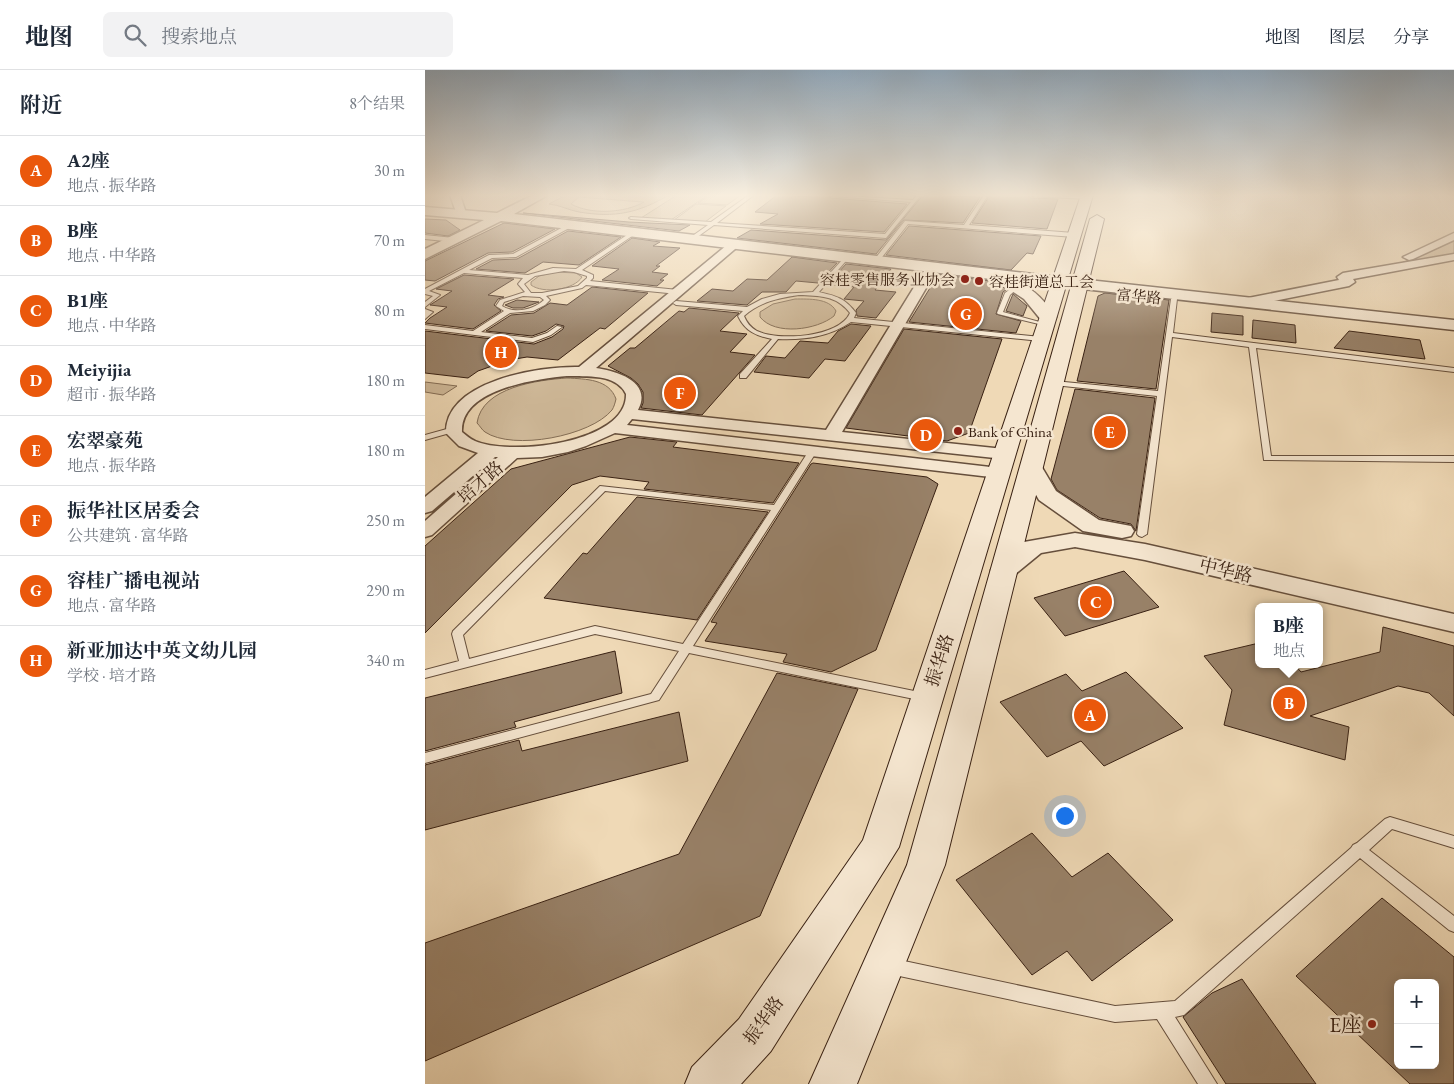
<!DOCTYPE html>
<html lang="zh">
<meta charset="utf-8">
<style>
:root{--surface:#fff;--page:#f2f2f3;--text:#1f2937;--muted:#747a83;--line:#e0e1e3;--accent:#ea580c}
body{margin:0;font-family:"EB Garamond","Noto Serif SC",serif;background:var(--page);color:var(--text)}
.controls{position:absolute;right:15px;bottom:15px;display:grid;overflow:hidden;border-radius:8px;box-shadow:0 2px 12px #0003}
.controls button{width:45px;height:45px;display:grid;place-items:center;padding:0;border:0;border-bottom:1px solid var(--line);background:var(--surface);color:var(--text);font:25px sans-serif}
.you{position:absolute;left:639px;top:745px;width:18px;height:18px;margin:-12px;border:4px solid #fff;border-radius:50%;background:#1a73e8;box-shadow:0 0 0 8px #1a73e833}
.badge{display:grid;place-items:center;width:32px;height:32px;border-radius:50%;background:var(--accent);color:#fff;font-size:16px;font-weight:700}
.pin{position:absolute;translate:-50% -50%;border:2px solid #fff;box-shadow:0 1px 5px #0006}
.popup{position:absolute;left:830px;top:533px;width:68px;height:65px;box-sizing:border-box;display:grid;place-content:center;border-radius:8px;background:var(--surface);filter:drop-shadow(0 1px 4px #0005);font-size:16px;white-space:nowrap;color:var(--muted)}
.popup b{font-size:19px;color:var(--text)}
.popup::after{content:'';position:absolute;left:50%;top:100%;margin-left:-10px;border:10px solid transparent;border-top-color:var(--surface)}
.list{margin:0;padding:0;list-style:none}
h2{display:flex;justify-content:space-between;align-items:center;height:65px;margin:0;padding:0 20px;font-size:21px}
h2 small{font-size:16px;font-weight:400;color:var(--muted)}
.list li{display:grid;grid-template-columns:32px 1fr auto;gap:15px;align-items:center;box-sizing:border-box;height:70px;padding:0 20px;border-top:1px solid var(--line)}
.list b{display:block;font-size:19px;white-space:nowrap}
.list p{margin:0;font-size:16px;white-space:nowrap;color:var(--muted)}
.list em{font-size:16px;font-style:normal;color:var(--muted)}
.icon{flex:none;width:28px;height:28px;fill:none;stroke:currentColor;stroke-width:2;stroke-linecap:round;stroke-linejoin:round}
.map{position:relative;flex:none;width:1029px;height:1014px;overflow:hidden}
header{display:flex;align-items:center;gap:30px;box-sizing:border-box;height:70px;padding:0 25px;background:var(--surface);border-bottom:1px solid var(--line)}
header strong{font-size:24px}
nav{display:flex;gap:28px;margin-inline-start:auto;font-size:18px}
.search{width:350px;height:45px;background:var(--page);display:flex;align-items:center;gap:12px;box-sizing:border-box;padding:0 18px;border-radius:8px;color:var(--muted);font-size:19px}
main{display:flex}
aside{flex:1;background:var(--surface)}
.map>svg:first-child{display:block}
</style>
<header>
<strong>地图</strong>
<div class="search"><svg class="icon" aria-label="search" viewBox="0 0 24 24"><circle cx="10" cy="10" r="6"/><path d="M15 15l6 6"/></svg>搜索地点</div>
<nav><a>地图</a><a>图层</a><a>分享</a></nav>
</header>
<main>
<aside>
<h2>附近<small>8个结果</small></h2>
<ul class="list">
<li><span class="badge">A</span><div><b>A2座</b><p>地点 · 振华路</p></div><em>30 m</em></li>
<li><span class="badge">B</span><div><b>B座</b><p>地点 · 中华路</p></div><em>70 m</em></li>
<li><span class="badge">C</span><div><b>B1座</b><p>地点 · 中华路</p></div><em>80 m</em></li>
<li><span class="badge">D</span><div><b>Meiyijia</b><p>超市 · 振华路</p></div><em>180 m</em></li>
<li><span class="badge">E</span><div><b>宏翠豪苑</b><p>地点 · 振华路</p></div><em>180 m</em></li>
<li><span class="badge">F</span><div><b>振华社区居委会</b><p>公共建筑 · 富华路</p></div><em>250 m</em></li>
<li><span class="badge">G</span><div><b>容桂广播电视站</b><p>地点 · 富华路</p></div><em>290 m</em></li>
<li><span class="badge">H</span><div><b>新亚加达中英文幼儿园</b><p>学校 · 培才路</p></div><em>340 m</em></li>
</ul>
</aside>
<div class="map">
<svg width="1029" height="1014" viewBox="0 0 1029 1014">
<rect width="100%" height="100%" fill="#efd9b6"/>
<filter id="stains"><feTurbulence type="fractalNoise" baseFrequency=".004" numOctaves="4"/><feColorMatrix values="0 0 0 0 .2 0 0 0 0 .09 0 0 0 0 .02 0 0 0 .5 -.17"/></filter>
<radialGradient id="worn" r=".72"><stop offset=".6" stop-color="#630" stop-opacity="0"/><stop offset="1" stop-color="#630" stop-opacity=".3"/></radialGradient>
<path fill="#d0ba9a" stroke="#846e56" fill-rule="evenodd" d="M141,125H244C213,143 190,148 154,142C143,140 135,135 124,134ZM154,127L218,132H219C200,143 166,145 146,134Z
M252,125H283L246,150L216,148Z
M285,125H316L302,135L273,133Z
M271,134L301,136L280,152L249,150Z
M1029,171V185L974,194Z
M130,202L151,203L157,207C149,220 118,224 106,215V212L114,206Z
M370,229C384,229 404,228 411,241L409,246C392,260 350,266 335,247V242L348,234Z
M142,308C161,309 184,309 191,329C190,333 189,337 187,340C166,366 88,381 60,362C57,360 55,356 52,353C57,317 113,310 142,308Z
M0,312L32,316L18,325L0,322Z"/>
<path fill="#988168" stroke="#392113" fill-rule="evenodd" d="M352,125L391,127L394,125H402L406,128L482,134L459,162L335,154L353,144L330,142Z
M498,125L555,127L538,153L479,150L451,184L312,168L326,160L461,170Z
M565,125H602L606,128L633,129L622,159L547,153Z
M98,143L204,152L265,155L254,161Z
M0,149L21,150L35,160L23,166L0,163Z
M79,153L130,159L87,182L63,183L10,211L0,210V191Z
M484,156L616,166L608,184L602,183L586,200L461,185Z
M143,161L196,167L154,195L118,192L100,203L51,199L68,190L92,189Z
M207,168L235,172L228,176L255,178L231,196H235L227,202L243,204L235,210H239L232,216L177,210L194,199L167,196Z
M367,187L412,193L393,213L371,211L361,222H337L322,235L272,231L287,219L308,221L322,209L342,210Z
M421,194L466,199L450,220L471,222L451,248L432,246L431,240L439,231L419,229L429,217L403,214Z
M511,204L573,212L581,220L578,222L571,244L596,251L591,263L484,252L513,205Z
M39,205L89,209L63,225L79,227L73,229L69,235L76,241L48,259L0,253L5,248L22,237L5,235L27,221L11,219Z
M167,217L223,223L180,259L175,258L133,290L102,287L84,290L53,301L43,308L0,303V261L109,274L127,267L138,259L139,256L131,254L121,261L107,266L61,261L86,245L109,243L125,233L142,235Z
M680,223L744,230L731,319L652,311L673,226Z
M588,224L602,236L598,246L581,241Z
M92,230L114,232L98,238H88L80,235Z
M264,238L314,243L295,261L322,264L305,282L330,285L277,345L216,338L218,333V322L213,314L206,308L183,296L205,278H210L254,241L259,242Z
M787,243L818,246V265L786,262Z
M828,250L870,255L871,273L827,268Z
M426,254L446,256L420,291L400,289L384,308L329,302L341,286L360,288L375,271L403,273L413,261Z
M479,259L577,269L544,363L522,371L421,358Z
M924,261L995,270L1000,289L909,278Z
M650,319L730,328L711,461L706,454L675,448L632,420L626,409Z
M205,367L252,372L248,377L374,393L348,433L219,419L224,412L175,406L147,415L0,563V476L86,399Z
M388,393L502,407L513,414L451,580L406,602L358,592L362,584L280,571L292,553L286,552L386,394Z
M212,427L343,442L272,550L119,528L158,483L162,484Z
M699,501L734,537L640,566L609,528Z
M958,557L1029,576V646L1004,623L973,616L885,646L924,657L920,690L799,655L807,620L779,586L834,573V594H869L876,602L955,582Z
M190,581L197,623L89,652L91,657L0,681V628Z
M701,602L758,658L679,696L656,671L622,687L575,632L641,604L657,621Z
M352,603L433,619L335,846L0,991V873L254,784Z
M254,642L263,691L0,760V695L94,670L97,681Z
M607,763L647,807L683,783L748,850L667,911L642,881L607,905L531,810Z
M957,828L1029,887V1014H985L871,906ZM973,913H1010V995H973Z
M817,909L891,1014H801L758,947L787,923Z"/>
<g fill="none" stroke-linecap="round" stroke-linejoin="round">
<defs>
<path id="service" d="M324,125H329L292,153L460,164L486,132L406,126L404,125L488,130L492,125H496L461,168L289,155L268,170L266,169V167L283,155L206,149L204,148L206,147L286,152Z
M559,125H563L544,155L649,163L652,165L649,167L483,154L454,191L449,190L480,151L539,155Z
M604,125L661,127L663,128L661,129L606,126Z
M142,155L144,158L91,187L67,188L44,200L103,205L128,198L151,199L205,163L207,166L157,200L168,205V208L165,211L253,220L256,222L253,224L161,215L157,218L121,226L125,230L120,235L108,241L85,243L56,262L107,268L122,263L132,256L137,257L126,265L108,272L0,259V255L48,261L79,241L71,236L75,230L100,222L93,214L98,208L39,203L4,221L15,225L0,237V232L8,226L0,224V219L64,185L88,184ZM139,201L149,202L162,206V208L153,216L117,223H106L99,214L110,206ZM98,226L115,227L119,230C108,240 90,244 77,236L79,232Z
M0,165L29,168L32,170L29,172L0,169Z
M418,189L421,191L420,192L394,222C411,226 420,228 431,243L429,248L616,267L619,269L616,271L426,252C404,267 380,270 353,269L321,308H315V304L347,269C331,266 320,261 313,246L318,241L251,235L248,233L251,231L322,237L337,229L355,224L388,222ZM374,225C395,226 411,225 425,243C414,268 353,271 332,261C325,257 322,253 319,246C335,232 353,228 374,225Z
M592,214L595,216L585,225L578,242L622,254V256L573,244L572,243L580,223Z
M749,227L752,229L748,263L1029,298V302L831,278L846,386H1029V392L839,390L824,277L747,267L722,464L717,467L714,466L712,464L732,326L629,315L625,313L629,311L733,321L746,229Z
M0,239L8,242L0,249Z
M29,357H32V361L0,370V365Z
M385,379H388L392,381L268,576L499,623L503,624L505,627L503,630L499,631L264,583L234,630L0,693V683L226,624L254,581L170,564L0,608V600L34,591L27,564L28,561L175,416L349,435ZM180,421L346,440L258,574L170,556L44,589L38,565Z
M965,747L1029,766V778L967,759L944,780L1029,846V862L1024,860L935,788L759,945L750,947L792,1014H773L732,949L690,952L465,904L460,901L457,896L460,891L465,888L690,936L750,931L926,778L928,775L932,773L960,749Z"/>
<path id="minor" d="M25,125H35L41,143L40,145H32Z
M1029,163V170L988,189L984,190L978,187Z
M306,174L310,175L312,177L310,179L171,298C192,301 228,312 213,340L401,360L499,201L505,197L511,201L417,362L579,379L585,380L588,384L585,388L579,389L207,349L202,355L574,398L580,399L583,403L580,407L574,408L190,363L161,376L143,382L117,387L92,388L7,465L0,467V451L73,387H70L7,441L0,443V427L53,383L34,376L21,363C20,311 114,296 154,297L302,175ZM142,306C161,307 191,303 201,324C202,374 84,386 50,371C45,369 41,365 37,362C35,319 111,309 142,306Z
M1029,184V190L928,209L930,212L924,216L823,236L816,232L823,228L914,210L912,207L918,203Z"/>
<path id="tertiary" d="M108,125H123L89,144L608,204L1029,250V260L595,212C610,221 621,232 631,247L629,251H617L599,229L576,214L574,210L76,151L0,189V179L59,150L0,145V137L72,143Z
M607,392L615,394L631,421L674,450L706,456L709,461L706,466L697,468L658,461L614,430L596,399L599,394Z
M650,463L720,474L1029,544V562L720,490L650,477L616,483L588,506L579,508L570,506L566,500L570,494L599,472Z"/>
<path id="secondary" d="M656,125H668L474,777L346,981L316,1014H260L267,997L314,949L438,770Z
M672,145L679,149L520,795L432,1014H384L482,795L665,149Z"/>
</defs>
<use href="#service" stroke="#664f3c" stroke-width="2"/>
<use href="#minor" stroke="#664f3c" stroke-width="3"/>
<use href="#tertiary" stroke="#664f3c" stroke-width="3"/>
<use href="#secondary" stroke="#392113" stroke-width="2"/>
<use href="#service" fill="#f5e6d0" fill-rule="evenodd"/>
<use href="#minor" fill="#f5e6d0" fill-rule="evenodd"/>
<use href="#tertiary" fill="#f5e6d0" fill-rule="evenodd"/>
<use href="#secondary" fill="#f5e6d0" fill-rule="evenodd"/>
</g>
<linearGradient id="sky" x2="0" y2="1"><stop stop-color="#92aabe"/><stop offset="0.47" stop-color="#f8eede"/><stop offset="1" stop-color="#f8eede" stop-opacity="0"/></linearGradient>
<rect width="1029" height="267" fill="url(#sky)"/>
<g fill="#8f2418" stroke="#f5e6d0" stroke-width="2">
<circle cx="540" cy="209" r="5"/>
<circle cx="554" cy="211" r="5"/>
<circle cx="533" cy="361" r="5"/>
<circle cx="947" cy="954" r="5"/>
</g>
<g text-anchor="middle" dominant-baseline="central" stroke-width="5" stroke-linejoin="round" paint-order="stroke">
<g font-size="15" fill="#392113" stroke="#f5e6d0" text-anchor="start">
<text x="530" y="209" text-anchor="end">容桂零售服务业协会</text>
<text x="564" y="211">容桂街道总工会</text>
<text x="543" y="361">Bank of China</text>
</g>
<g font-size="15" fill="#392113" stroke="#f5e6d0">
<text transform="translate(714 226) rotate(5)">富华路</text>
</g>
<g font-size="18" fill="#392113" stroke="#f5e6d0">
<text transform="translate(55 412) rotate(-41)">培才路</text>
<text transform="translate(801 500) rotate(13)">中华路</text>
<text transform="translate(514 590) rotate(-72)">振华路</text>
<text transform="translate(338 950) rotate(-54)">振华路</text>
</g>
<g font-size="21" fill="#392113" stroke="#f5e6d0" text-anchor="end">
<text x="937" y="954">E座</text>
</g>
</g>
<rect width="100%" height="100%" filter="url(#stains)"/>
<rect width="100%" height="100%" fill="url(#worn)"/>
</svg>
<div class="controls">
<button>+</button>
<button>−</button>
</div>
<div class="you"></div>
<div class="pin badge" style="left:665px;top:645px">A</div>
<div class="pin badge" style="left:864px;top:633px">B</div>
<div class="popup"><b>B座</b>地点</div>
<div class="pin badge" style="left:671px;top:532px">C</div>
<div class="pin badge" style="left:501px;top:365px">D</div>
<div class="pin badge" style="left:685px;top:362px">E</div>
<div class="pin badge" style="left:255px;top:323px">F</div>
<div class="pin badge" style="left:541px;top:244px">G</div>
<div class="pin badge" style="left:76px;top:282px">H</div>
</div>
</main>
